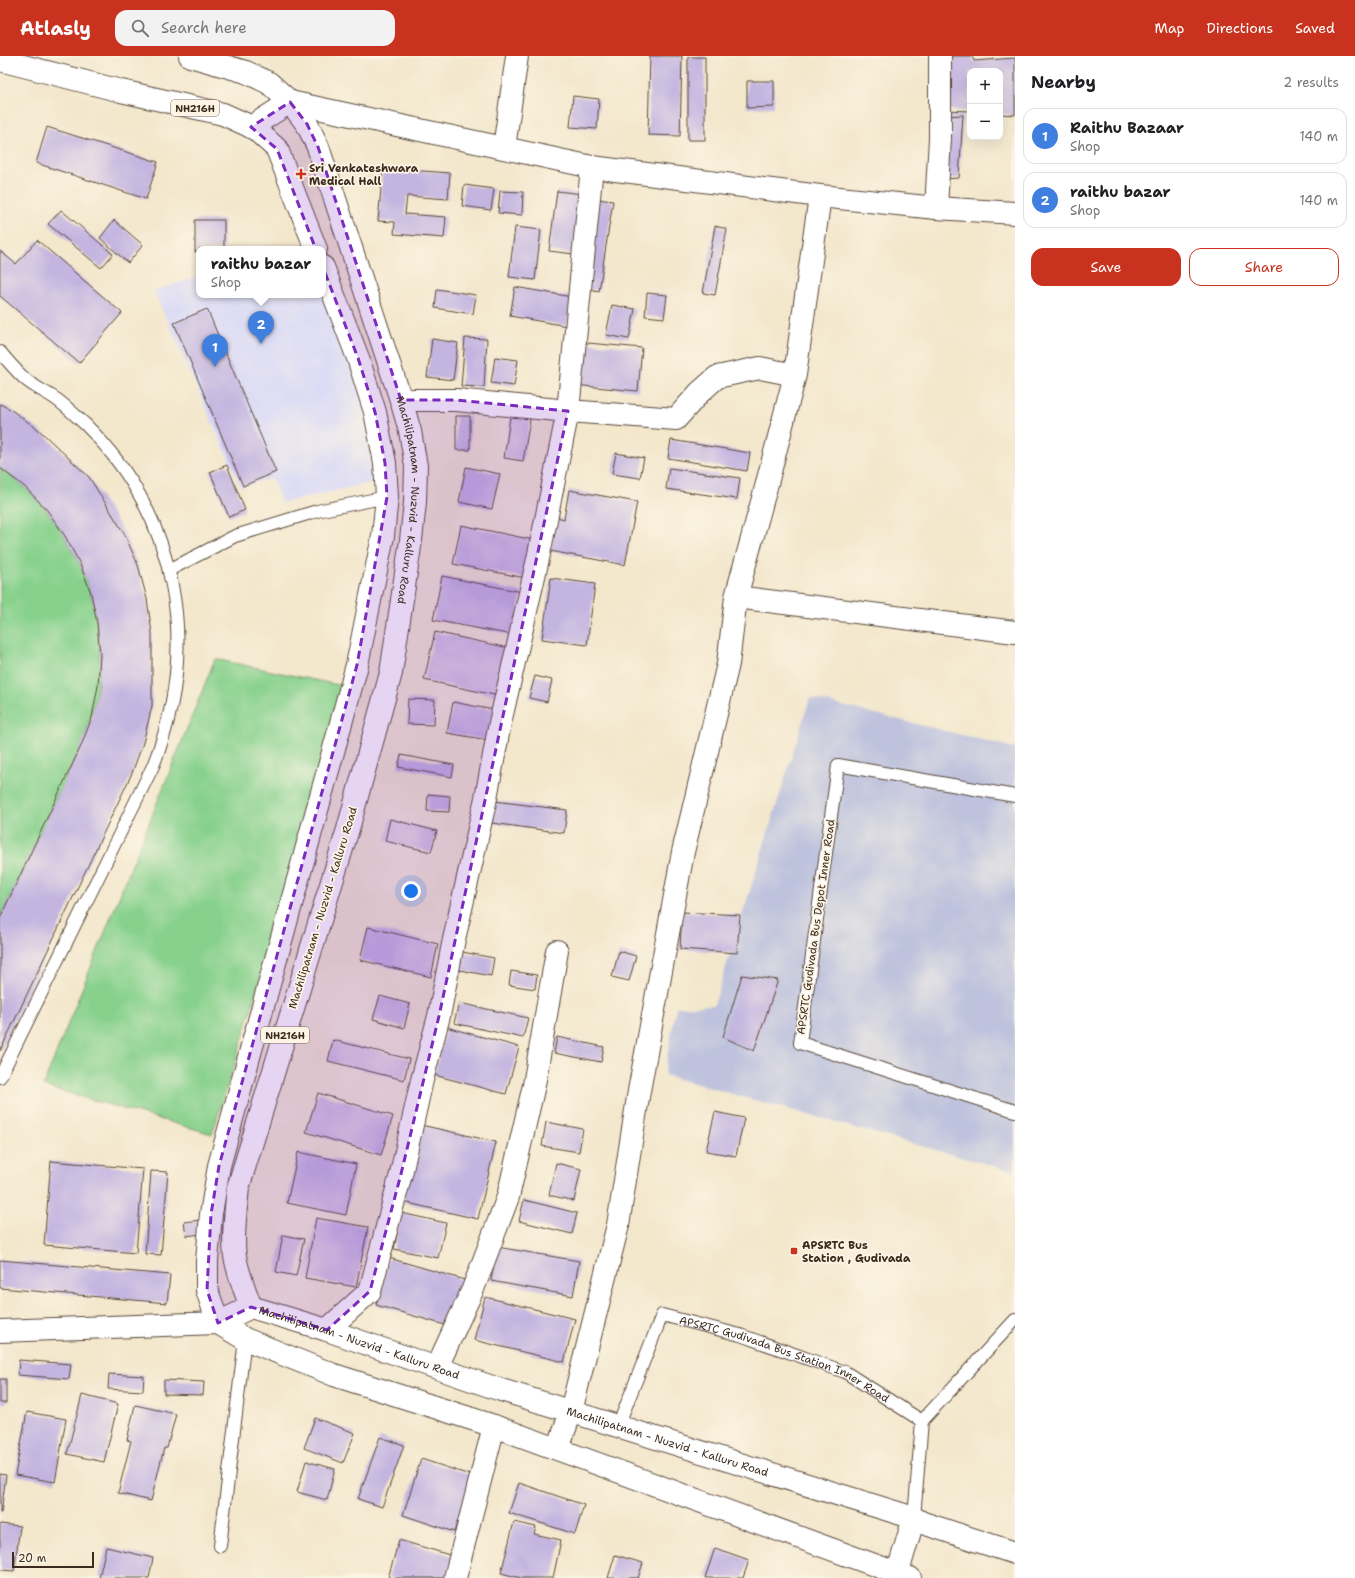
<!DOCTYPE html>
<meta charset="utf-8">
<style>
:root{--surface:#fff;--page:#f2f2f2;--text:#202124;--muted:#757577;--line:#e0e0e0;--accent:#c8321e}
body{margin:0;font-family:"Shantell Sans",sans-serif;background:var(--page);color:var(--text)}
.controls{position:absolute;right:12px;top:12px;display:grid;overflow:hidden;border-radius:8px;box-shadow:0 4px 16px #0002}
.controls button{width:36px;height:36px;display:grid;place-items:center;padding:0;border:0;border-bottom:1px solid var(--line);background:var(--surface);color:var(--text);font:20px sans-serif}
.scale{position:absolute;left:12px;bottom:10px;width:82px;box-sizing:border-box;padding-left:4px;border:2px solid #3b2a1e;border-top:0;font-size:11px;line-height:14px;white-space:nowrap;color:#3b2a1e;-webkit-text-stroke:3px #fcf5e5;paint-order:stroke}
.you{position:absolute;left:411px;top:835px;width:14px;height:14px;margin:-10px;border:3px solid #fff;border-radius:50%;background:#1a73e8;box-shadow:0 0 0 6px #1a73e833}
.badge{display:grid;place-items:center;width:26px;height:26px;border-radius:50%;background:var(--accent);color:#fff;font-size:13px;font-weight:700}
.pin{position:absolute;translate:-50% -33px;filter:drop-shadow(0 1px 2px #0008)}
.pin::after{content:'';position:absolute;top:21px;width:14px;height:12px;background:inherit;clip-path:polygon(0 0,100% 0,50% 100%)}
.popup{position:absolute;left:196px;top:190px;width:130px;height:52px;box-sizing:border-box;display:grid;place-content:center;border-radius:8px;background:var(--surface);filter:drop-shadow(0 1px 3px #0005);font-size:13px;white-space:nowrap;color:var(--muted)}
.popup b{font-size:15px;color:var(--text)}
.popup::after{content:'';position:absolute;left:50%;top:100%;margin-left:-8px;border:8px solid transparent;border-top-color:var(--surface)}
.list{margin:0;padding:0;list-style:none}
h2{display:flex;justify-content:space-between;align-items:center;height:52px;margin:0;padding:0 16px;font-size:17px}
h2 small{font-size:13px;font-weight:400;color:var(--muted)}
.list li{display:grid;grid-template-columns:26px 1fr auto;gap:12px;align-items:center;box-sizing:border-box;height:56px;margin:0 8px 8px;padding:0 8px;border:1px solid var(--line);border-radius:12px}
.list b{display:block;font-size:15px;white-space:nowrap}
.list p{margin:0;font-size:13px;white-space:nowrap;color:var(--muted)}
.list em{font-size:13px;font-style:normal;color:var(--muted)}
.actions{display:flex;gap:8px;padding:12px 16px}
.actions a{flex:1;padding:9px 0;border:1px solid var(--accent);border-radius:12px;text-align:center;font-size:14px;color:var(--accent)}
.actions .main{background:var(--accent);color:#fff}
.icon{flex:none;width:22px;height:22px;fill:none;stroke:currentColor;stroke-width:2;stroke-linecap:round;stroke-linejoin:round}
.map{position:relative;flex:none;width:1015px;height:1522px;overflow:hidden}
header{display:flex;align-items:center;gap:24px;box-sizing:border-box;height:56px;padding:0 20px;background:var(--accent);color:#fff}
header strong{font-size:19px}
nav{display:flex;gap:22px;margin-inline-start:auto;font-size:14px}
.search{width:280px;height:36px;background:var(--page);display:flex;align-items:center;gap:10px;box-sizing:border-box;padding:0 14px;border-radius:12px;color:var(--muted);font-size:15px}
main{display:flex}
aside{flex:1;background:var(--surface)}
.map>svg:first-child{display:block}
</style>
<header>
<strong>Atlasly</strong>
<div class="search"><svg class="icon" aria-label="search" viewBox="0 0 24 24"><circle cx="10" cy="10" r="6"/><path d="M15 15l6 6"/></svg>Search here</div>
<nav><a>Map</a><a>Directions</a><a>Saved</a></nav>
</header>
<main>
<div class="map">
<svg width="1015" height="1522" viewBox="0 0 1015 1522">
<rect width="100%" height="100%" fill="#fcf5e5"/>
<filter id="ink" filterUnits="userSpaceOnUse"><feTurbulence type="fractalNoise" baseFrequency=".025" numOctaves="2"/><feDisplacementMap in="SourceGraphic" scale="8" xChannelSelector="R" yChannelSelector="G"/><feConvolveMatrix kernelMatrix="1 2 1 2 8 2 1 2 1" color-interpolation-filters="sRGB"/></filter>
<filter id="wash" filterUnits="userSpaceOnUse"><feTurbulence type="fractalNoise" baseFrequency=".012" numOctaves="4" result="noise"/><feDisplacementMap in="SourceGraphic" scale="16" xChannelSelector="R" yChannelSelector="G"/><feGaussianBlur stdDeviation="0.9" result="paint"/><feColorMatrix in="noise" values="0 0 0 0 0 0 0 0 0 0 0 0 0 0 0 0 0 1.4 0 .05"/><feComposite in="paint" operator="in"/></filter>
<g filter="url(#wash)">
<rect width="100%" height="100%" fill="#f3e7cc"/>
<path fill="#d6d7f8" d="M199,220V239H323L364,341L378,425L281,447L272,422L241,431L154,235Z"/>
<path fill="#bec2dd" d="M810,642L1015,692V1116L664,1019L676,951L714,949Z"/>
<path fill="#88d18d" stroke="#627e56" d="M0,412C17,425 34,438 47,455C86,504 108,569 97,632C94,652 88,671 81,690L0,862Z
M215,603L343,630L242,985L212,1078L43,1030Z"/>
<g id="blocks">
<path fill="#c3b4e0" d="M650,0H682L680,80L648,79Z
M941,0H972L974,5L1015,2V59L1000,58V15H970V55L945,54Z
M688,1H705V84H688Z
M747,25H774V51L747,52Z
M573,40L599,43L597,73L570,71Z
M963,59L959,122L943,123L946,60Z
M47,71L158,106L146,143L36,107Z
M383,112L450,117L448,143L407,140L405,158L446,161L444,182L394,178L395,166L378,165Z
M464,129L494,133L491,154L462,150Z
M500,135L523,136L522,159L498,157Z
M557,135L582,138L574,198L549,195Z
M597,143L613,145L599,235L583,232Z
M61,154L113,198L101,212L48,168Z
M114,164L143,189L128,207L100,182Z
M195,164H224V193H199V196H195Z
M715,170L727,173L715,239L703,237Z
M515,171L541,174L535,224L509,221Z
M37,184L122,257L79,307L0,240V195L16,208Z
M515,231L572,241L567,270L510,260Z
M437,233L476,239L473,258L435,252Z
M647,237L667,239L664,262L645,260Z
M612,249L635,253L629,283L606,279Z
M207,253L276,416L243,430L174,267Z
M465,282L487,283L484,331L461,330Z
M432,283L458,287L453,324L427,321Z
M577,286L642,292L638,335L573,329Z
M495,301L518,304L514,330L491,327Z
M0,348L10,353L39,374L89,421L124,477L138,509L147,543L152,577V650L143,687L132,717L0,995V862L81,690L92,661L98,630L100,599L97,567L91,537L80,508L65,480L47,454L25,431L0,412Z
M511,355L531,358L523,405L504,402Z
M456,360H470V394H456Z
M671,384L750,397L747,415L668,402Z
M616,397L644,402L640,422L612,418Z
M227,409L245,454L229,461L210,416Z
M466,411L500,418L492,453L459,446Z
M669,412L740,422L737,443L666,433Z
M569,434L637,446L625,509L550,495L557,461L564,463Z
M461,469L534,484L526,522L453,508Z
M442,520L522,536L513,579L433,564Z
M551,522L595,528L587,589L542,583Z
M435,576L509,592L499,640L424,624Z
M535,620L552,624L547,646L529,642Z
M408,643L435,644L434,669L407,668Z
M453,646L494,654L488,684L447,677Z
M401,699L454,709L452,721L398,711Z
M428,738L450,740L449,756L427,755Z
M494,745L567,754L564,777L492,767Z
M390,763L437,775L431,796L385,785Z
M682,856L740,859L737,897L680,893Z
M368,871L438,888L431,921L360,904Z
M457,895L494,902L491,920L454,913Z
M619,895L636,900L629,925L612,921Z
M511,915L537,919L535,933L509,929Z
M742,919L778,924L754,995L723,981Z
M380,940L410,948L404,972L373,963Z
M459,947L528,962L523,982L454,967Z
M446,971L519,991L506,1038L434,1019Z
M557,981L604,991L601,1006L554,997Z
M333,984L409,1003L404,1024L328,1005Z
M318,1037L393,1060L381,1099L306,1076Z
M715,1056L744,1062L736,1100L706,1095Z
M546,1066L583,1073L579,1096L542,1090Z
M421,1069L496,1086L478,1163L403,1146Z
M298,1096L356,1108L346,1159L287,1147Z
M51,1105L143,1113L136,1197L44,1189Z
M556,1107L581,1113L574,1145L549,1139Z
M151,1115L168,1116L161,1199L145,1198Z
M524,1144L577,1157L572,1178L519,1165Z
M401,1157L446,1167L438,1202L394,1193Z
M316,1162L368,1171L356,1231L305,1222Z
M200,1164L201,1178L186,1180L184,1166Z
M283,1179L304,1183L296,1220L276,1216Z
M497,1191L579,1205L573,1240L491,1225Z
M389,1202L465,1224L452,1271L376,1249Z
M0,1204L170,1219L167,1247L0,1232Z
M485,1241L575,1263L564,1306L474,1284Z
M19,1304L71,1308L69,1323L18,1319Z
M109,1318L144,1320L143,1335L108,1333Z
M0,1323H6V1347H0Z
M164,1324L204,1326L203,1339L164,1338Z
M82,1339L118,1348L104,1406L67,1398Z
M135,1349L176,1358L167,1392H164L151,1445L118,1437L131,1385L127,1384Z
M27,1356L66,1363L55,1426L15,1419Z
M315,1362L355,1377L343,1407L304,1392Z
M380,1381L404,1389L382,1451L358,1443Z
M421,1403L473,1420L454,1476L403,1459Z
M306,1405L335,1413L327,1444L297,1436Z
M0,1418L6,1419L1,1457H0Z
M519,1427L584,1449L575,1478L509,1457Z
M514,1466L536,1471L534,1478L561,1484L553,1522H521L501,1517Z
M0,1468L20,1470L14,1515L0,1514Z
M399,1484L453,1500L446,1522H388Z
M106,1491L153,1502L149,1522H99Z
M715,1492L749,1504L743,1522H705Z
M615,1499L643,1507L638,1522H608Z"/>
</g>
</g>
<g filter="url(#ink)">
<use href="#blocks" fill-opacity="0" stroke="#574638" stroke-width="1"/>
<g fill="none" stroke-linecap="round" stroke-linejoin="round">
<defs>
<g id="service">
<path d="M0,296C8,305 16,315 25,323C34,331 46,336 56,343C66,350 76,360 85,368C178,460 201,590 153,710L0,1021"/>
<path d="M169,514L235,480L317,455L387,441"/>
<path d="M1015,740L838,709L800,987L1015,1055"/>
<path d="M922,1365L1015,1264"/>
<path id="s1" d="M618,1370L662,1259L740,1279L845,1316L922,1365L914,1462"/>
<path d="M220,1490L245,1283"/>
</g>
<path id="minor" d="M504,92L517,0
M936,152L940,82V0
M401,344H456L568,355L676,363L699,337L717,321L760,312L795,319
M736,541L1015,576
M327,1274L370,1235L401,1118L422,1024L439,960L453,888L486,742L500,667L538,503L568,355L592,111
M0,1275L218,1267
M437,1311L473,1233L508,1141L534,1029L557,895
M558,1393L571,1355L618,1169L639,1035L683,796L728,608L736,541L765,435L795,319L820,140
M455,1522L494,1370
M896,1522L914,1462"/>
<path id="tertiary" d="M290,46L592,111L820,140L936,152L1015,157"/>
<path id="secondary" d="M251,71L290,46
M218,1267L251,1251"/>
<g id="trunk">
<path id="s2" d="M190,0L246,16L269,27L290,46L307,68L318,91L401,344L410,375L416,410L415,446L411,484L391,617L348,773L238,1132C236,1152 232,1180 235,1200C238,1218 245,1235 251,1251L327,1274L498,1333L914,1462L923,1467L1015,1497"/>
<path d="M0,4L121,35L223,58L254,72L277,93L316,193"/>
<path d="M323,211L358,302L375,356L385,407L387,441L383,480L357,609L219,1110L211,1158L207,1205V1234L218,1267L245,1283L334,1319L494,1370L910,1522"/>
</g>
</defs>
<use href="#service" stroke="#574638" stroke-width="14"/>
<use href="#minor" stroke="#574638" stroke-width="24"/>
<use href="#tertiary" stroke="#574638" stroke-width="24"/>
<use href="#secondary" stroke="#574638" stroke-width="24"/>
<use href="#trunk" stroke="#574638" stroke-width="24"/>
<use href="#service" stroke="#fff" stroke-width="12"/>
<use href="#minor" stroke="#fff" stroke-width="22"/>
<use href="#tertiary" stroke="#fff" stroke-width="22"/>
<use href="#secondary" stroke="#fff" stroke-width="22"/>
<use href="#trunk" stroke="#fff" stroke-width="22"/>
</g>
</g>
<path fill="#7b2cbf" fill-opacity="0.2" stroke="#7b2cbf" stroke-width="3" stroke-dasharray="8 5" stroke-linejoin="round" d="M290,46L307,68L318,91L401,344H456L568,355L439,960L401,1118L370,1235L327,1274L251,1251L218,1267L207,1234L211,1158L219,1110L357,609L387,441L385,407L375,356L358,302L277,93L251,71Z"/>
<g fill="#c8321e" stroke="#fcf5e5" stroke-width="1.5">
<path d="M299 112h4v4h4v4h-4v4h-4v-4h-4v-4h4z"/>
<rect x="790" y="1191" width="8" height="8" rx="2"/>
</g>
<g text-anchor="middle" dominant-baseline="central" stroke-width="3.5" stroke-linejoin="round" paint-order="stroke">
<g fill="#fcf5e5" stroke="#75675a" stroke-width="1">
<rect x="171" y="44" width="48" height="16" rx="3"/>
<rect x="261" y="971" width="48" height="16" rx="3"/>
</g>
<g font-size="10" font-weight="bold" fill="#3b2a1e">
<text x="195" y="52">NH216H</text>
<text x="285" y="979">NH216H</text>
</g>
<g font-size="11" font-weight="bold" fill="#3b2a1e" stroke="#fcf5e5" text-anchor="start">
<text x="309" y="112">Sri Venkateshwara<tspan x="309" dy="13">Medical Hall</tspan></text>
<text x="802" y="1189">APSRTC Bus<tspan x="802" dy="13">Station , Gudivada</tspan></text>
</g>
<g font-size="11" fill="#3b2a1e" stroke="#fcf5e5">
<text stroke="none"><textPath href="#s2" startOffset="533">Machilipatnam - Nuzvid - Kalluru Road</textPath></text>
<text transform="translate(323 852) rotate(-73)">Machilipatnam - Nuzvid - Kalluru Road</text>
<text transform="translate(816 871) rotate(-82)">APSRTC Gudivada Bus Depot Inner Road</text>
<text stroke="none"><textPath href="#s2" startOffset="1481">Machilipatnam - Nuzvid - Kalluru Road</textPath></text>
<text stroke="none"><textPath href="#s1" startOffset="250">APSRTC Gudivada Bus Station Inner Road</textPath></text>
<text stroke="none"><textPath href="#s2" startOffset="1805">Machilipatnam - Nuzvid - Kalluru Road</textPath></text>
</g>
</g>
</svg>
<div class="controls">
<button>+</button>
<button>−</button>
</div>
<div class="scale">20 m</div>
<div class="you"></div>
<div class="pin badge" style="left:215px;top:311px;background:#3f7fe0">1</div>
<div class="pin badge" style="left:261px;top:288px;background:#3f7fe0">2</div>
<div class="popup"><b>raithu bazar</b>Shop</div>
</div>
<aside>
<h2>Nearby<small>2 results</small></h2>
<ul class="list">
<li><span class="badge" style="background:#3f7fe0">1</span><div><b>Raithu Bazaar</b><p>Shop</p></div><em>140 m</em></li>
<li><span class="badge" style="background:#3f7fe0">2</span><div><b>raithu bazar</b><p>Shop</p></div><em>140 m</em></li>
</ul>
<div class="actions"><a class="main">Save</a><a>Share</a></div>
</aside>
</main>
